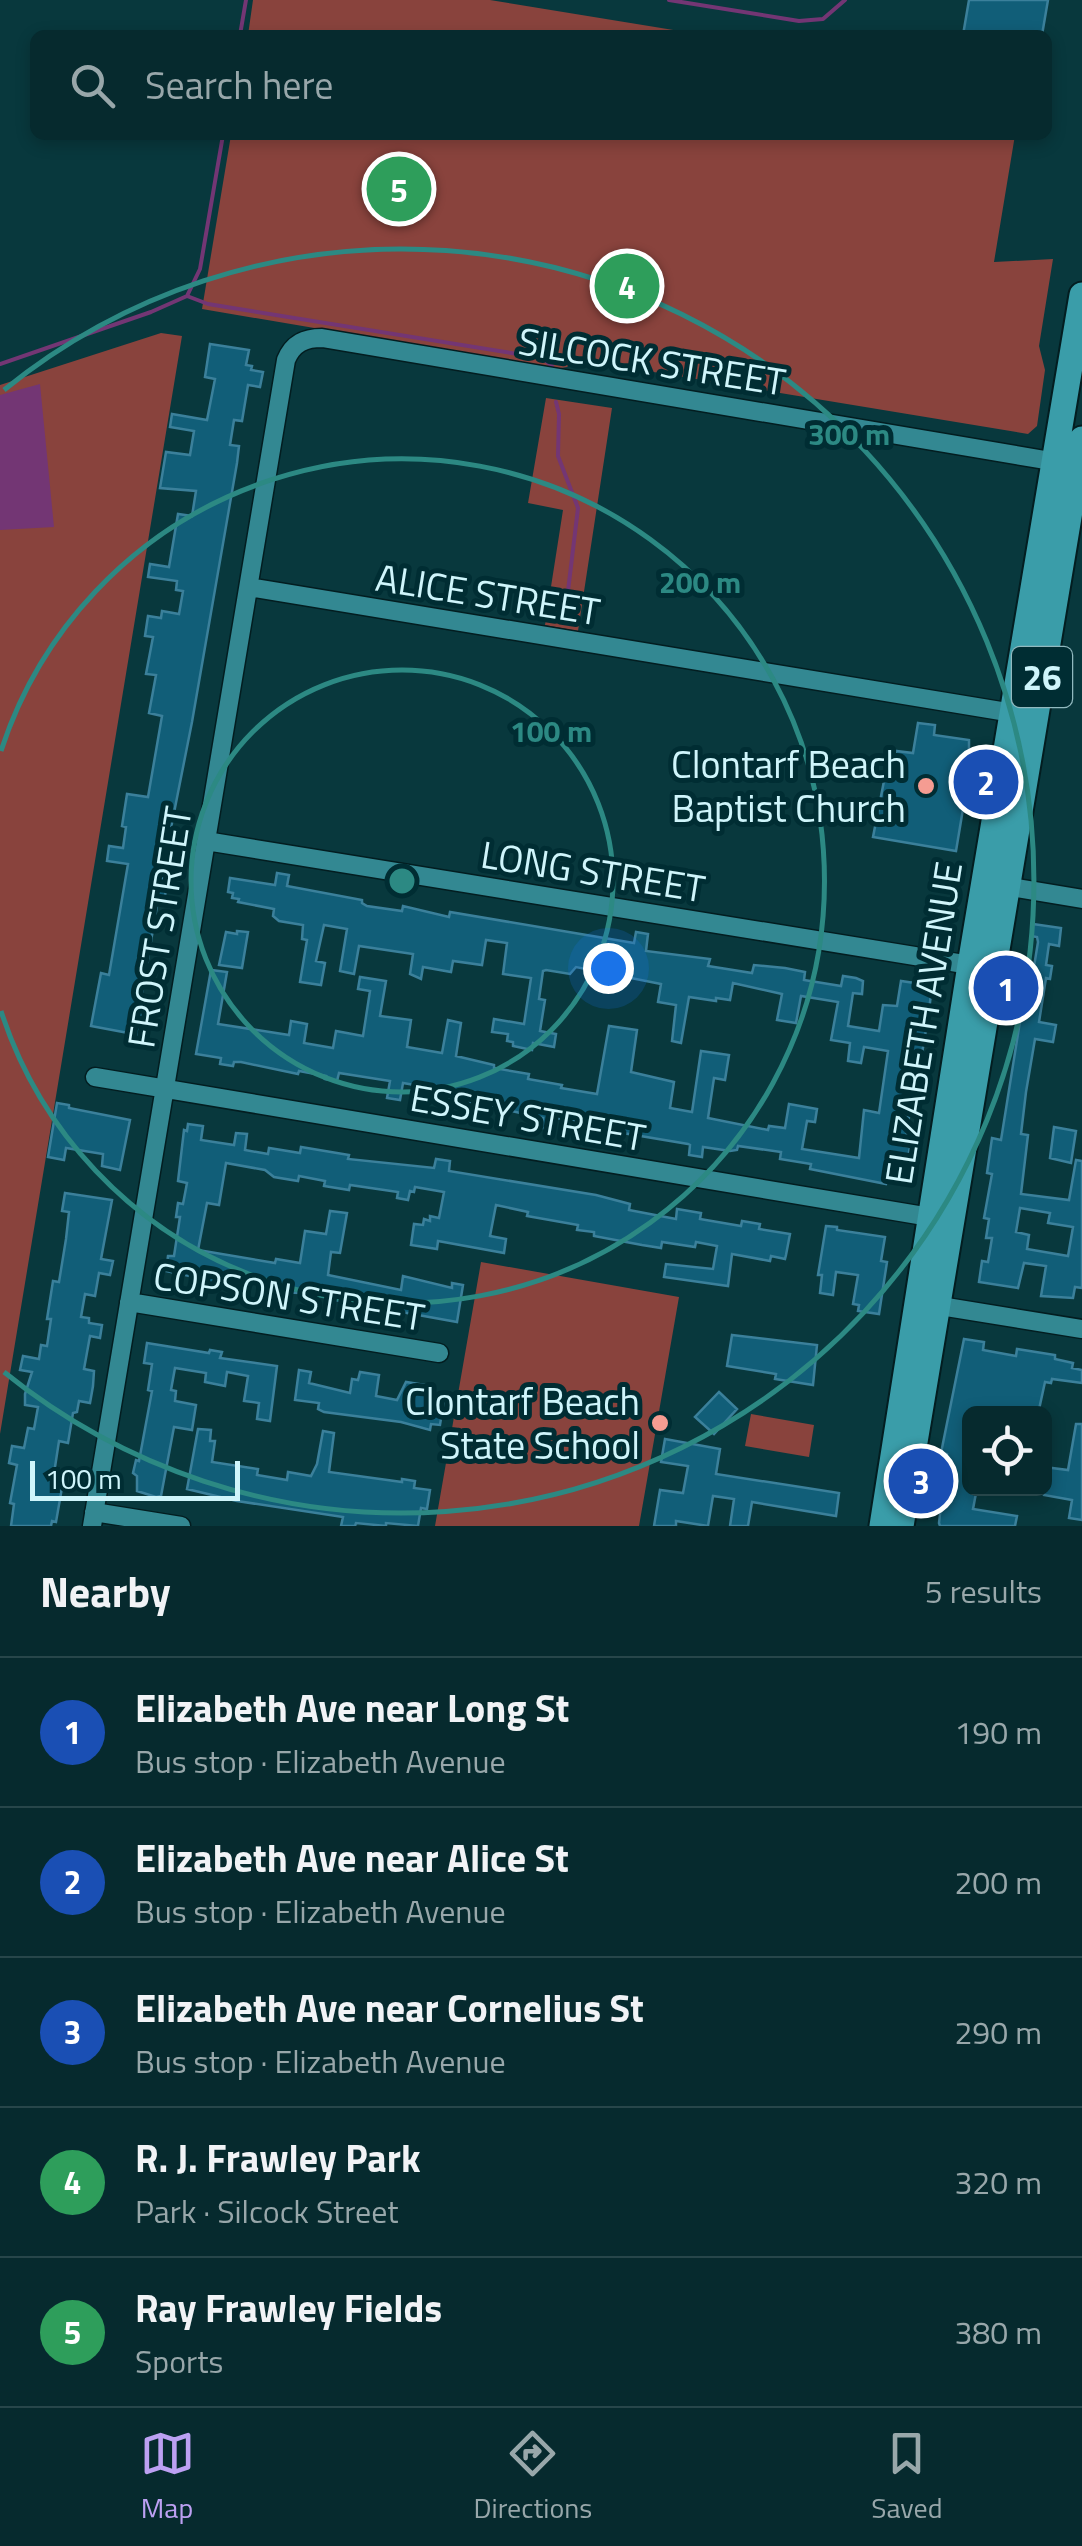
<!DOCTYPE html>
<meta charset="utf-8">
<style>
:root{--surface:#062a2e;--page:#0f3236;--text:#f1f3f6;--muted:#98a7aa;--line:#27464a;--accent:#bca0f2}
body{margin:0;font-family:"Titillium Web",sans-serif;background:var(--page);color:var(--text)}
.controls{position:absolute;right:30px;bottom:30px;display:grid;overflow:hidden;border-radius:15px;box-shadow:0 5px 15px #0003}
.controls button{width:90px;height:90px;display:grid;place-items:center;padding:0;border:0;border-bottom:2px solid var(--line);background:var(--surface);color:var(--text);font:50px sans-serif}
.scale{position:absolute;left:30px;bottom:25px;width:210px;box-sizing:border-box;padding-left:10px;border:5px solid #cff5fb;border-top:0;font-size:28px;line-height:35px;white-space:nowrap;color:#cff5fb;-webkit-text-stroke:8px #002d33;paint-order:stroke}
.you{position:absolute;left:608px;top:968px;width:35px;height:35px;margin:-25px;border:8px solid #fff;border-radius:50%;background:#1a73e8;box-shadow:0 0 0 15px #1a73e833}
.badge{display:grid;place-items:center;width:65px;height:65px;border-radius:50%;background:var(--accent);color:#fff;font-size:32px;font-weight:700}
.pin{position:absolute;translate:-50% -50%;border:5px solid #fff;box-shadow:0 2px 10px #0006}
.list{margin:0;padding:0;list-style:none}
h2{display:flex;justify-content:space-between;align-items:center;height:130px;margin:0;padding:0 40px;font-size:42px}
h2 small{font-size:32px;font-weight:400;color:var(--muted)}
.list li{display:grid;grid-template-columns:65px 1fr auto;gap:30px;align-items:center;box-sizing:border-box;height:150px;padding:0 40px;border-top:2px solid var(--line)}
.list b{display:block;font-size:38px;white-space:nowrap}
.list p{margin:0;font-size:32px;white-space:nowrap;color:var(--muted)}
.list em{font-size:32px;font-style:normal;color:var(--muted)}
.icon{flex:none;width:55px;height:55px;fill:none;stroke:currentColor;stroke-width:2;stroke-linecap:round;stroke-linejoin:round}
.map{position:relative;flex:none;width:1082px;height:1526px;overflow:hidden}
.search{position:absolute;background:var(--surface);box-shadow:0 5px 15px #0003;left:30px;right:30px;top:30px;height:110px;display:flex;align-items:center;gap:25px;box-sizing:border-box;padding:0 35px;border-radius:15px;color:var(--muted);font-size:38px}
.sheet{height:880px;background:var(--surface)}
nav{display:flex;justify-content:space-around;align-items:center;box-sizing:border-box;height:140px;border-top:2px solid var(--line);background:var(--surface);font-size:28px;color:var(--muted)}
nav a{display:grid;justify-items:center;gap:5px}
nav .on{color:var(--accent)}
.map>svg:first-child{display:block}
</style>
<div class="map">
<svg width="1082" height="1526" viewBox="0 0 1082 1526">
<rect width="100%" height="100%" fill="#08383d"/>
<path fill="#89433d" d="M253,0H490L704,35H248Z
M231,135H1015L994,262L1053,259L1039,346L1045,370L1037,426L1028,434L575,359L567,367L555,369L202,309Z
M161,333L182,336L0,1434V385Z
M546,398L612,408L578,631L545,625L563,510L528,503Z
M481,1262L679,1297L639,1526H435Z
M751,1414L814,1425L809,1457L745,1446Z"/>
<path fill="#733674" d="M40,384L54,527L0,530V395Z"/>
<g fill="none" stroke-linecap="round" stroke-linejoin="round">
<path stroke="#733674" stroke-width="4" d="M669,0L799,21L823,19L845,0
M240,35L246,0
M187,296L208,304L542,358L552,366
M0,364L151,312L187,296L200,269L223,135
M556,402L559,414L558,456L578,508L565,616"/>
</g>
<path fill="#115e78" stroke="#3b809b" stroke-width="2.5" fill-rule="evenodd" d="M969,0H1048L1042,35H963Z
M210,344L249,350L246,365L252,366L251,370L263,372L260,387L248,385L242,421L234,420L230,445L239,446L237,463L192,722L170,833H168L160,878L168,879L164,901L158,900L139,1012L143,1013L139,1035L91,1026L101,973L109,975L128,864L107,861L109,846L123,848L126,827L122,826L127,794L148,797L162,716L149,713L156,675L146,674L153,637L145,636L148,616L161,618L162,611L179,614L183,591L176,590L177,581L148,577L150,564L169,567L178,514L192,516L196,491L160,488L166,452L190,455L194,431L170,427L172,414L207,420L215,379L205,377Z
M918,723L935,725L934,735L969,740V773L956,851L873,837L885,776L892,777L896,751L913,753Z
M277,873L289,875L287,886L362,900V903L367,906L402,911L403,906L449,917L450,912L634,943L636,932L648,934L646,951L710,959L708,966L752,973L754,965L785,968L805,972L804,980L841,986L843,976L856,978L863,981L862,994L853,993L848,1026L879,1031L883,1005L897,1006L901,981L928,985L926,992L931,993L929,1012L917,1083L909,1082L904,1117H909L905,1146L910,1147L907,1162L894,1160L892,1176H889L886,1184L810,1169L811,1164L780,1159L781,1152L738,1146L737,1150L730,1151L703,1147L702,1157L689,1155L690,1145L688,1144L599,1129L592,1124L556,1118L554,1130L542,1128L543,1118L425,1092L426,1087L403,1083L400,1100L387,1098L390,1081L339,1073L337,1081L325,1079L326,1076L299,1071L298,1074L241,1062H234L233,1066L220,1064L221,1058L196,1054L211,970L227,972L218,1024L289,1035L291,1021L307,1024L304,1043L333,1048L336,1031L363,1036L370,991L358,989L360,977L386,981L380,1016L411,1020L407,1047L442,1053L448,1020L461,1023L456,1056L494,1065V1068L529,1074L528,1079L562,1085L561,1088L597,1094L609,1026L637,1030L631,1072L674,1082L670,1108L692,1112L701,1051L729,1055L725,1080L714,1078L708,1118L768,1130L769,1126L785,1128L789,1104L817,1109L815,1122L807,1121L802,1149L859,1158L864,1110L879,1113L888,1051L864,1047L861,1063L848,1061L850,1043L831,1040L838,1002L801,996L796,1023L777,1020L782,994L733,983L730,1000L716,998V1001L689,997L681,1043L672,1041L676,1005L658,1002L661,984L576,967L570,974L546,970L543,971L539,999L545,1000L540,1031L556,1034L554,1047L533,1043L532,1050L513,1046V1042L507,1041L508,1034L492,1032L494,1019L524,1024L531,978L503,974L507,943L486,940L482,965L453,961L451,972L423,967L421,979L410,974L413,954L359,946L354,974L340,971L347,929L324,925L316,961L325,963L321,985L300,982L307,940L302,939L303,925L279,921L273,916L274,909L238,902L239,899L232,898L233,893L228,892L230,878L275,885Z
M1033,924L1061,928L1059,946L1049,944L1046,965L1052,966L1050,979L1046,978L1039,1022L1056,1025L1053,1042L1035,1039L1026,1092L1021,1134L1028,1135L1021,1194L1069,1200L1076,1160L1082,1161V1288L1075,1287L1073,1298L1041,1296L1046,1266L1024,1263L1018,1288L979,1282L982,1261L988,1262L992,1238H986L989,1219L984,1218L992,1174L987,1173L992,1138L1001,1140L1026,984L1031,985L1038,942L1037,937L1031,936ZM1020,1208L1050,1213L1048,1223L1073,1227L1068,1256L1027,1249L1029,1235L1016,1232Z
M237,931L248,932L242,968L219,965L226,932L237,934Z
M57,1103L69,1105V1108L130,1120L120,1170L102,1166L103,1154L66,1148L64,1160L48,1157Z
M188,1124L203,1126L201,1140L234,1145L236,1133L247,1134L245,1150L268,1154L269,1148L300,1153L301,1147L349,1155L348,1159L434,1168L436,1159L450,1161L449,1171L596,1195L630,1204L629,1210L676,1219L677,1209L701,1213L700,1219L741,1226L742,1221L760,1224L759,1229L790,1234L786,1255L785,1259L771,1256L770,1261L732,1254L728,1286L664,1277L666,1264L713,1269L717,1246L696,1242L695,1247L662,1242L661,1248L642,1245L594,1236V1232L577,1230L578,1225L527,1216L528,1212L496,1205L490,1236L506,1239L504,1253L438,1241L437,1249L411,1245L414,1224L423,1225L424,1219L430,1221V1216L439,1218L444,1192L415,1187L414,1192L410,1191L408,1200L397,1198L398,1192L350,1185L349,1190L324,1186L325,1181L299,1176L298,1181L274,1177L265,1170L226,1163L219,1205L207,1203L198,1250L275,1263L276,1259L300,1263L305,1231L326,1234L330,1211L347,1213L340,1253L331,1252L328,1275L401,1290L403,1276L452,1288V1283L463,1285L457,1322L329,1299V1294L274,1292V1289L263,1287L264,1281L242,1278V1280L230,1278L229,1287L203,1284L204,1279L166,1271L168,1256H174L180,1217H176L178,1203L183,1204L187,1183L178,1181L184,1130L187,1131Z
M1054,1127L1076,1131L1071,1163L1050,1158Z
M65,1193L112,1200L101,1259L113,1261L110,1275L99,1273L95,1296L85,1294L81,1317L89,1318V1323L102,1325L100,1338L90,1336L84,1369L94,1371L93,1386L90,1403L79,1401L77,1412L73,1413L68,1443L59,1441L53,1480L63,1482L56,1522L52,1521L51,1526H11L14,1504L10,1503L17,1465L9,1463L12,1446L24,1448L28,1428L34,1429L38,1407L25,1405V1394L32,1372L20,1370L23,1356L39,1359L41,1345L47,1346L51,1319H47L53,1281L59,1282L66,1239L69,1212L62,1211Z
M826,1226L837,1227V1230L885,1237L881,1261L887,1262L879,1314L858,1311L859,1305L853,1304L858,1275L836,1272L833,1295L820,1293L822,1275H818Z
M732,1335L817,1345L813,1385L775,1379L776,1374L727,1366Z
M964,1339L984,1342L983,1350L1016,1356L1017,1349L1055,1355V1359L1073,1363L1072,1368L1082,1370V1383L1052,1379L1051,1383L1045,1382L1038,1414H970V1488H977L973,1509L1017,1516L1015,1526H940L939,1523L947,1454L941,1453Z
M147,1343L209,1353L210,1350L222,1352L220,1358L277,1366L270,1421L257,1419L259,1403L244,1401L248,1376L227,1372L225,1386L205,1382L206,1373L175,1368L171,1390L176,1391L175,1401L196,1405L192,1430L174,1427L161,1496L156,1497L137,1491V1476L133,1473L136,1460L139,1461L152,1391L148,1390L152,1364L144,1363Z
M299,1370L311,1372L309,1383L350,1393L352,1379L358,1380L360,1372L379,1375L376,1396L397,1400L406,1382L425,1385L423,1394L444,1400L440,1425L431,1424L430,1430L401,1422L324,1412L318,1409L319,1403L295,1400Z
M719,1392L737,1409L714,1434L695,1417Z
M1076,1424H1082V1520L1069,1518L1072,1500L1044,1495V1467L1068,1470Z
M198,1429L211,1430L210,1441H215L212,1462L258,1469L257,1475L287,1480L288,1472L311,1476L317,1464L323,1431L334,1433L329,1472L402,1482V1479L415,1481L414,1488L430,1490L427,1509L421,1508L418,1526L386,1523V1526L356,1523L355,1526H341L343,1517L237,1501L187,1489Z
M665,1439L720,1449L716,1474L839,1493L836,1516L752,1502L748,1526H730L734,1499L713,1496L708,1526L676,1521V1526H654L660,1490L683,1493L688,1466L661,1462Z"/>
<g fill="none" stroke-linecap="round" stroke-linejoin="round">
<defs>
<path id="minor" d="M249,587L1013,713
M206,841L970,965
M999,885L1082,899
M95,1077L942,1219
M129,1302L439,1353
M928,1304L1082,1329
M94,1512L181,1526
M92,1526L286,360C293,343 305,338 322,338L1063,463"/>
<path id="highway" d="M882,1526L970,965L1082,295
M901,1526L1082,439"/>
</defs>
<use href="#minor" stroke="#031d20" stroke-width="21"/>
<use href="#highway" stroke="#031d20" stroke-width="29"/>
<use href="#minor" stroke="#338892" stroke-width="18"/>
<use href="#highway" stroke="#3a9da9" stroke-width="25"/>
</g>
<g fill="none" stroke="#2c8983" stroke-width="5">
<circle cx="402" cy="881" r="211"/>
<path d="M1 751A422 422 0 1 1 1 1011"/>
<path d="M4 390A632 632 0 1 1 4 1372"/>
</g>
<g fill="#f59c92" stroke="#002d33" stroke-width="4">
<circle cx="926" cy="786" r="10"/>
<circle cx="660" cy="1423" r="10"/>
</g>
<g text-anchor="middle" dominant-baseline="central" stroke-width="10" stroke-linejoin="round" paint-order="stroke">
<rect fill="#002d33" stroke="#91b9bf" stroke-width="2.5" x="1012" y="647" width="60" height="60" rx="8"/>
<g font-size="35" font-weight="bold" fill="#cff5fb">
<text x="1042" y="677">26</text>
</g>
<g font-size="38" fill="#cff5fb" stroke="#002d33">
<text transform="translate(652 361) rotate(9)">SILCOCK STREET</text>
<text transform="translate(488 594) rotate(9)">ALICE STREET</text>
<text transform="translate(593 871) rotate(9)">LONG STREET</text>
<text transform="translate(159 927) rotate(-81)">FROST STREET</text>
<text transform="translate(923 1023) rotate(-81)">ELIZABETH AVENUE</text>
<text transform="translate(528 1117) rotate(10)">ESSEY STREET</text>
<text transform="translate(289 1296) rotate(9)">COPSON STREET</text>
</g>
<g font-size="38" fill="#cff5fb" stroke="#002d33" text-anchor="end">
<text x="906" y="764">Clontarf Beach<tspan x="906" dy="44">Baptist Church</tspan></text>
<text x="640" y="1401">Clontarf Beach<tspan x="640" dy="44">State School</tspan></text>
</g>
</g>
<circle cx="402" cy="881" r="15" fill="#2c8983" stroke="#002d33" stroke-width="5"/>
<g font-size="30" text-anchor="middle" font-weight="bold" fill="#2c8983" stroke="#002d33" stroke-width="10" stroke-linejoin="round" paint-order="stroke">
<text x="849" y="445">300 m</text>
<text x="700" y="593">200 m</text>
<text x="551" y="742">100 m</text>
</g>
</svg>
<div class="controls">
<button><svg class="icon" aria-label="locate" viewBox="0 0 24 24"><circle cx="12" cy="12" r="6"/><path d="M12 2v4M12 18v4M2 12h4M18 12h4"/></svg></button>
</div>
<div class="scale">100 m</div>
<div class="you"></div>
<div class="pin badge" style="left:1006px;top:988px;background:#1a4fb4">1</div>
<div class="pin badge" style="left:986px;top:782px;background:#1a4fb4">2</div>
<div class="pin badge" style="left:921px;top:1481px;background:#1a4fb4">3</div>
<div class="pin badge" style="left:627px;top:286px;background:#2e9e5b">4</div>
<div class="pin badge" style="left:399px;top:189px;background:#2e9e5b">5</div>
<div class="search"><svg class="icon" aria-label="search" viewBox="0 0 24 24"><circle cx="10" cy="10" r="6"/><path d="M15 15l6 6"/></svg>Search here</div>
</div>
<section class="sheet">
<h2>Nearby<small>5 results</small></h2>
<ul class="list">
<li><span class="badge" style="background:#1a4fb4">1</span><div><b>Elizabeth Ave near Long St</b><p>Bus stop · Elizabeth Avenue</p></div><em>190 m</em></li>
<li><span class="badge" style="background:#1a4fb4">2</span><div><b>Elizabeth Ave near Alice St</b><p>Bus stop · Elizabeth Avenue</p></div><em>200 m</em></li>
<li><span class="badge" style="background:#1a4fb4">3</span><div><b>Elizabeth Ave near Cornelius St</b><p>Bus stop · Elizabeth Avenue</p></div><em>290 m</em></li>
<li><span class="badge" style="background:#2e9e5b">4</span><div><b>R. J. Frawley Park</b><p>Park · Silcock Street</p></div><em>320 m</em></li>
<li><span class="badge" style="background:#2e9e5b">5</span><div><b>Ray Frawley Fields</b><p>Sports</p></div><em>380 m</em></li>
</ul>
</section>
<nav>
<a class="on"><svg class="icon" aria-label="map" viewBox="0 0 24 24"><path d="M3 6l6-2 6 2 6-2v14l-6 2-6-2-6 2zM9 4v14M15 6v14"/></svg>Map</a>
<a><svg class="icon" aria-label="directions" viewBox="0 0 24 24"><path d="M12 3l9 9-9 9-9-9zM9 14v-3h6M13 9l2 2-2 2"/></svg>Directions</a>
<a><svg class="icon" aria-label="saved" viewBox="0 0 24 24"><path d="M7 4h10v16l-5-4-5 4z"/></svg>Saved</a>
</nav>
